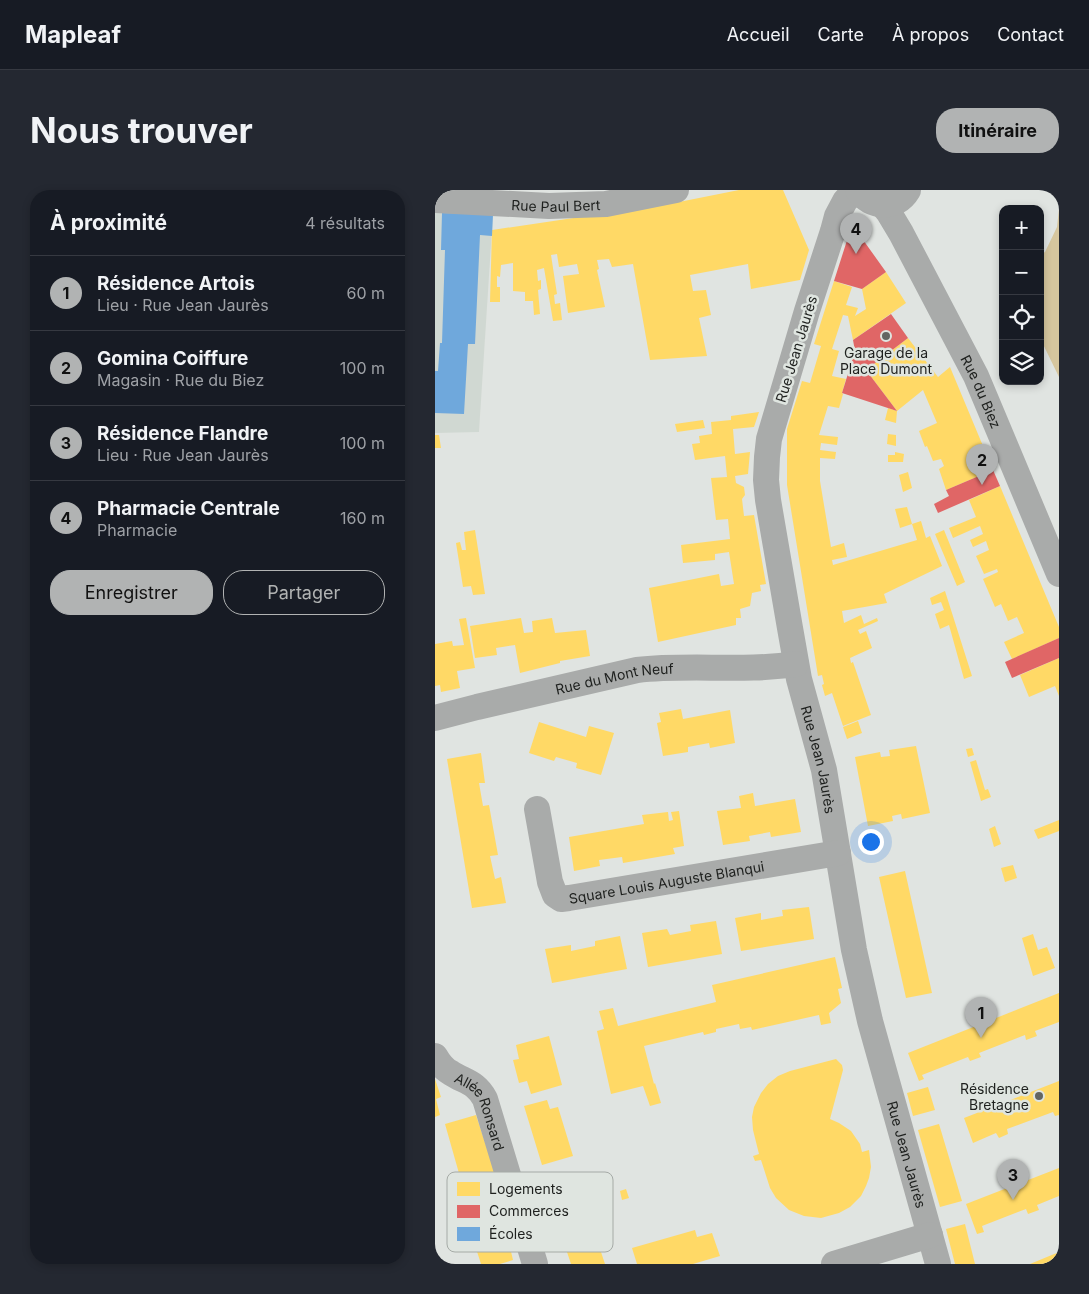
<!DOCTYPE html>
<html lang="fr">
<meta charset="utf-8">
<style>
:root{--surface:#171b24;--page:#242831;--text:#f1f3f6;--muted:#9ea1a6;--line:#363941;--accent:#b1b3b3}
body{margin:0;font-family:Inter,sans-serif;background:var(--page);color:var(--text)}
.controls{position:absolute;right:15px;top:15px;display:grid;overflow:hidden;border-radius:10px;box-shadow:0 2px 8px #0003}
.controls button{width:45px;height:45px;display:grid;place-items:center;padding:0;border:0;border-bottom:1px solid var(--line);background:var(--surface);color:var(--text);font:25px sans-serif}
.you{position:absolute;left:435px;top:651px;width:18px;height:18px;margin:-12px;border:4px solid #fff;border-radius:50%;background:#1a73e8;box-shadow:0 0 0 8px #1a73e833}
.badge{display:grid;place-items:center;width:32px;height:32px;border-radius:50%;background:var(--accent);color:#111;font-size:16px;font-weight:700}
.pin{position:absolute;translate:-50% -41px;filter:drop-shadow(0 1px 2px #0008)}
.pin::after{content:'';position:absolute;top:26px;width:18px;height:15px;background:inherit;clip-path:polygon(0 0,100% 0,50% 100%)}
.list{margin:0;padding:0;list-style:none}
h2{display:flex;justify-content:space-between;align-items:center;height:65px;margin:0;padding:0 20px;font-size:21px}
h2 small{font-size:16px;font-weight:400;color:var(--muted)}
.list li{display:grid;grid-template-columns:32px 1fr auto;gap:15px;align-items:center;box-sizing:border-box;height:75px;padding:0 20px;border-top:1px solid var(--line)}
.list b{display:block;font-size:19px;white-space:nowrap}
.list p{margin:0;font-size:16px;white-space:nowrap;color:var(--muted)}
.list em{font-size:16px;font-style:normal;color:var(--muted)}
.actions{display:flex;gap:10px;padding:15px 20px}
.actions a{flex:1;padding:11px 0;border:1px solid var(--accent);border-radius:20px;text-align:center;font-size:18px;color:var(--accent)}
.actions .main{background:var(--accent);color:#111}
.icon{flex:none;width:28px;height:28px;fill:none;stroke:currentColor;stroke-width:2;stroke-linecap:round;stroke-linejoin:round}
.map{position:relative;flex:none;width:624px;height:1074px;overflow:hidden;border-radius:20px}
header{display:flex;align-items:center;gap:30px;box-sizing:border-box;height:70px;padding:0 25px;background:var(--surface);border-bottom:1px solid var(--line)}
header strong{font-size:24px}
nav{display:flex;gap:28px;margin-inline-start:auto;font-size:18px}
.intro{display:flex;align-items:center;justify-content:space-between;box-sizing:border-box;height:120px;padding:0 30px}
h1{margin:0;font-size:35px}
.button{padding:12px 22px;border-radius:20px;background:var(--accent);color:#111;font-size:18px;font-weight:700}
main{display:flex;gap:30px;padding:0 30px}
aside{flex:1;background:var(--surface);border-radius:20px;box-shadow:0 2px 8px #0003}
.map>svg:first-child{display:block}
</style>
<header>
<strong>Mapleaf</strong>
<nav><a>Accueil</a><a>Carte</a><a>À propos</a><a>Contact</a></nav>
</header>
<div class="intro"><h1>Nous trouver</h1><a class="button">Itinéraire</a></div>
<main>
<aside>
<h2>À proximité<small>4 résultats</small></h2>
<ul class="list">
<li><span class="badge">1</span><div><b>Résidence Artois</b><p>Lieu · Rue Jean Jaurès</p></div><em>60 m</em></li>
<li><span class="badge">2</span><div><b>Gomina Coiffure</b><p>Magasin · Rue du Biez</p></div><em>100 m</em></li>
<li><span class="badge">3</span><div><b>Résidence Flandre</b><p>Lieu · Rue Jean Jaurès</p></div><em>100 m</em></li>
<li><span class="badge">4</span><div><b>Pharmacie Centrale</b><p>Pharmacie</p></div><em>160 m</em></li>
</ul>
<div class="actions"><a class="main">Enregistrer</a><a>Partager</a></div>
</aside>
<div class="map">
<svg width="624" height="1074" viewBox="0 0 624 1074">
<rect width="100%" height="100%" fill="#e0e4e1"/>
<path fill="#d0d8d2" d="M0,23L58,24L44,242L0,243Z"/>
<path fill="#d6c69e" d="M624,19V187L605,148V65L610,62L622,37Z"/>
<path fill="#ffd966" d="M304,0H348L374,60L365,90L316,99L313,74L255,85L258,101L271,100L276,125L264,128L272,166L215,170L198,74L177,77L174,69L162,70L164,79L162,80L170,117L133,123L128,86L144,84L142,74L124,77L122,64L116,65L122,104L119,105L120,114L125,113L127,130L118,131L109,78L102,80L103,91L106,90V99L103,100L105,124L99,125L98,111H90V102L78,101V73L66,75L65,87L62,86V97H65V112H55L57,40L239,13Z
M451,82L471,113L418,150L413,126L408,125L397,159L404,161L397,186L411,189L407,203L408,204L404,218L393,216L384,245L403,247L402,255L386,253L385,260L401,262L400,269L385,268V291L396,357L409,353L412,367L397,370L398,375L482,350L477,334L486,331L491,348L495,346L507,376L449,404L452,413L407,421L409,433L426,425L429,434L442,428L443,431L423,440L425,444L431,441L437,458L415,468L416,473L418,472L436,525L408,536L397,503L390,506L387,495L389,494L387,485L383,486L352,295V239L367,191L375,193L386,156L379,154L399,91L417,97L411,115L423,118L420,126L431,119L427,99Z
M473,148L503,187L515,177L558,280L511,300L504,279L509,276L506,269L498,271L492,256L490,257L484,241L502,233L488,200L462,221L461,233L450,230L453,218L462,221L431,180Z
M324,222L319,237L298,239L300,264L315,262L313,284L300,286L301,293L309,297L310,305L307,309L309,326L319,325L331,394L325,395L326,401L317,403L315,416L305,419L306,428H301V435L223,452L214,398L284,384L286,396L299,394L294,362L280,364V370L248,373L246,355L295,349L293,329L281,330L276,288L292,287L290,266L260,270L257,254L265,253L264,246L277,244L276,232L296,230V226Z
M268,230L270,238L242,242L240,234Z
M453,244L461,245V256L452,254Z
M0,245H4L6,258H0Z
M460,262L469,264L468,272H453V265H460Z
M473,282L477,298L468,302L464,285Z
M565,296L624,437V448L577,469L569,452L589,443L582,427L573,431L566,414L560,417L548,389L563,382L562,379L549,384L541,366L554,360L551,351L538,357L535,350L548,344L545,336L518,348L514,338L541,327L534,310Z
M472,317L477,334L465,338L460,319Z
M40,340L50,404L38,405L36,396L28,397L21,353L25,352L27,360H31L29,342Z
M509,340L530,392L522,396L500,344Z
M510,401L537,486L529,489L514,435L505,439L500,424L509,420L506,412L497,415L495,408Z
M31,428L40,478L22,481L25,498L6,502L5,495L0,496V454L17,451L18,456L29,455L24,429Z
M86,428L89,443L98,442L97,431L117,428L120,443L151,440L155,466L125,471V473L85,483L80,455L61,458L62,465L40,468L35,436Z
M624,468V506L620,496L594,507L585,485Z
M246,519L248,529L295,520L300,553L275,558L274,553L253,557V562L228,566L222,533L226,532L224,523Z
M423,531L427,543L412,549L408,537Z
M104,532L151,547L154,536L179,543L166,585L141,578L142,573L121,567L119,571L94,563Z
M481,556L495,623L467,629L466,624L457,626L458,631L433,636L420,567L445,562L446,567L455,566L454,560Z
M537,558L539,565L533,567L531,559Z
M46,563L50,593H44L48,616L54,615L63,665L55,666L60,689L66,687L71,713L37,718L12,569Z
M541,570L550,600L553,599L556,607L546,611L535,572Z
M318,603L320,616L360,609L366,642L336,647L335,642L314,646L315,651L288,655L282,621L306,618L304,606Z
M244,621L249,656L238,658L240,664L188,673L187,667L164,670L165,676L139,681L134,647L209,634L207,625L233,622L234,631L238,630L236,622Z
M624,630V641L603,649L599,640Z
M560,636L566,654L559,657L554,639Z
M578,675L582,688L570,692L566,678Z
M470,681L497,803L471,808L444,687Z
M374,717L379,749L306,761L300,728L326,723V730L348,726L347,720Z
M281,731L287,764L213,777L207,743L232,739L235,745L256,741L255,735Z
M598,744L603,760L612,757L620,778L598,786L587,748Z
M185,746L192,779L117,793L110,759L136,755V761L160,756V751Z
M400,767L407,798L403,799L406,813L394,823L396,833L386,835L384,825L317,840L316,837L305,839L304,834L281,839V842L269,845L268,842L209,856L219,894L220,893L226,913L215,916L208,896L176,904L162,841L169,839L164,821L178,818L183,836L281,812L277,795Z
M624,803V832L600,841L602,846L591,850L590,845L544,863L546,867L535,871L533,867L487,885L489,889L484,891L473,863Z
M114,846L127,895L96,904L92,891L84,893L78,870L84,869L81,855Z
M401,869L407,875L408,880L395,929L404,933L416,941L425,954L427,962L434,960L436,977L434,988L431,996L426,1006L415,1017L404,1023L386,1028L369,1026L354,1020L341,1008L335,998L326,970L320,971L318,966L324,964L318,940L317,927L319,917L326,903L333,894L343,886L355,881Z
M0,889L6,907L1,909L5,925L0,927Z
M624,891V925L620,926L618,922L572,939L573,944L564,948L561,943L538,953L529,928Z
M493,897L500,920L478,926L472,903Z
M112,910L115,919L123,917L138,966L107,975L89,916Z
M41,925L65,998L23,1011L21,1003L29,1001L10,934Z
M504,934L527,1011L505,1017L483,940Z
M624,978V1006L602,1015L604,1020L593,1024L591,1019L547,1036L549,1042L542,1044L531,1014Z
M191,999L194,1008L187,1010L185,1001Z
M61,1012L66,1031L73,1029L80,1050L74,1053L78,1070L65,1074H46L29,1021Z
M530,1034L540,1074H520L511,1039Z
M260,1040L262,1047L277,1043L285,1066L258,1074H202L197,1058Z
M161,1047L170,1074H136L130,1056Z
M624,1062V1074H595Z"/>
<path fill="#e06666" d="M421,40L451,82L427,99L399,91L415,41Z
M456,124L473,148L431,180L462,221L407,203L420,161L418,150Z
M558,280L565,296L503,323L499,314L514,306L511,300Z
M624,448V468L577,488L570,472Z"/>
<path fill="#6fa8dc" d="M7,23L58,24L57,46L45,45L40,154H33L29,224L0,223V181H3L5,153H7L10,60H6Z"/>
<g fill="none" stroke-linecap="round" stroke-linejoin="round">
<g stroke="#a9abaa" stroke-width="26">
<path id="s1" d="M420,0L410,11L402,26L398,41L372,121L334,249L332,267L331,290L333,310L355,438L364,489L389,580L419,760L435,831L503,1074"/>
<path id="s2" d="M0,10L114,16L142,15L171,14L241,0"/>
<path id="s3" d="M446,13L454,23L466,43L541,186L624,384"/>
<path id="s4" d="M0,528L42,517L202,480C255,474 308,482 361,474"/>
<path id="s5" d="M102,619L115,692L120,705L126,709L134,708L403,663"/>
<path id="s6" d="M0,866C4,873 8,879 16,883C30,892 41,892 50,909L100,1074"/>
<path d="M399,1074L495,1045"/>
</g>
<path stroke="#a9abaa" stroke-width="28" d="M424,0C436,17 461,19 472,0"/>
</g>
<g fill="#626562" stroke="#dfe5e0" stroke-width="2">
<circle cx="451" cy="146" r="5"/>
<circle cx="604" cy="906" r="5"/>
</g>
<g text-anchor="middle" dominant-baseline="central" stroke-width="5" stroke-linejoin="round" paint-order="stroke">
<g font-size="14" fill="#1e201e" stroke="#dfe5e0">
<text stroke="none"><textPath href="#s2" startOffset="121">Rue Paul Bert</textPath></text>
<text transform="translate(361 159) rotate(-73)">Rue Jean Jaurès</text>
<text stroke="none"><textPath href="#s3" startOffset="214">Rue du Biez</textPath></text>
<text stroke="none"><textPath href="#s4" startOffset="184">Rue du Mont Neuf</textPath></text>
<text stroke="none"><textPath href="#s1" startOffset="591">Rue Jean Jaurès</textPath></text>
<text stroke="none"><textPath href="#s5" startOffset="202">Square Louis Auguste Blanqui</textPath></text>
<text stroke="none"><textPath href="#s6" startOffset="75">Allée Ronsard</textPath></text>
<text stroke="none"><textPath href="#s1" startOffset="996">Rue Jean Jaurès</textPath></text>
</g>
<g font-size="14" fill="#1e201e" stroke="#dfe5e0">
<text x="451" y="162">Garage de la<tspan x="451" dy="16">Place Dumont</tspan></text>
<text x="594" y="898" text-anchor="end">Résidence<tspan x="594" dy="16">Bretagne</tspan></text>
</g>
</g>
<rect x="12" y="982" width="166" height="80" rx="8" fill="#dfe5e0" stroke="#a5aaa6" stroke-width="1"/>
<rect x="22" y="992" width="23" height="14" fill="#ffd966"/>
<rect x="22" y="1015" width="23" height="13" fill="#e06666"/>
<rect x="22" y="1037" width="23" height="14" fill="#6fa8dc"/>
<g font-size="14" fill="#1e201e">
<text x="54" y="1004">Logements</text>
<text x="54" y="1026">Commerces</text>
<text x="54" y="1049">Écoles</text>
</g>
</svg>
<div class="controls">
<button>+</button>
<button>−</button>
<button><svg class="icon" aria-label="locate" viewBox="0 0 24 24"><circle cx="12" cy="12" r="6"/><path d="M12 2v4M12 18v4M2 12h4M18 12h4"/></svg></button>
<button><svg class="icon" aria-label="layers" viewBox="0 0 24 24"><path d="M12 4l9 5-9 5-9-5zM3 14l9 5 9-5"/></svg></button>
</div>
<div class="you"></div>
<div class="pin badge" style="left:546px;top:848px">1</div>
<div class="pin badge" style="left:547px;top:295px">2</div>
<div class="pin badge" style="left:578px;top:1010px">3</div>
<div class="pin badge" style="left:421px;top:64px">4</div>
</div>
</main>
